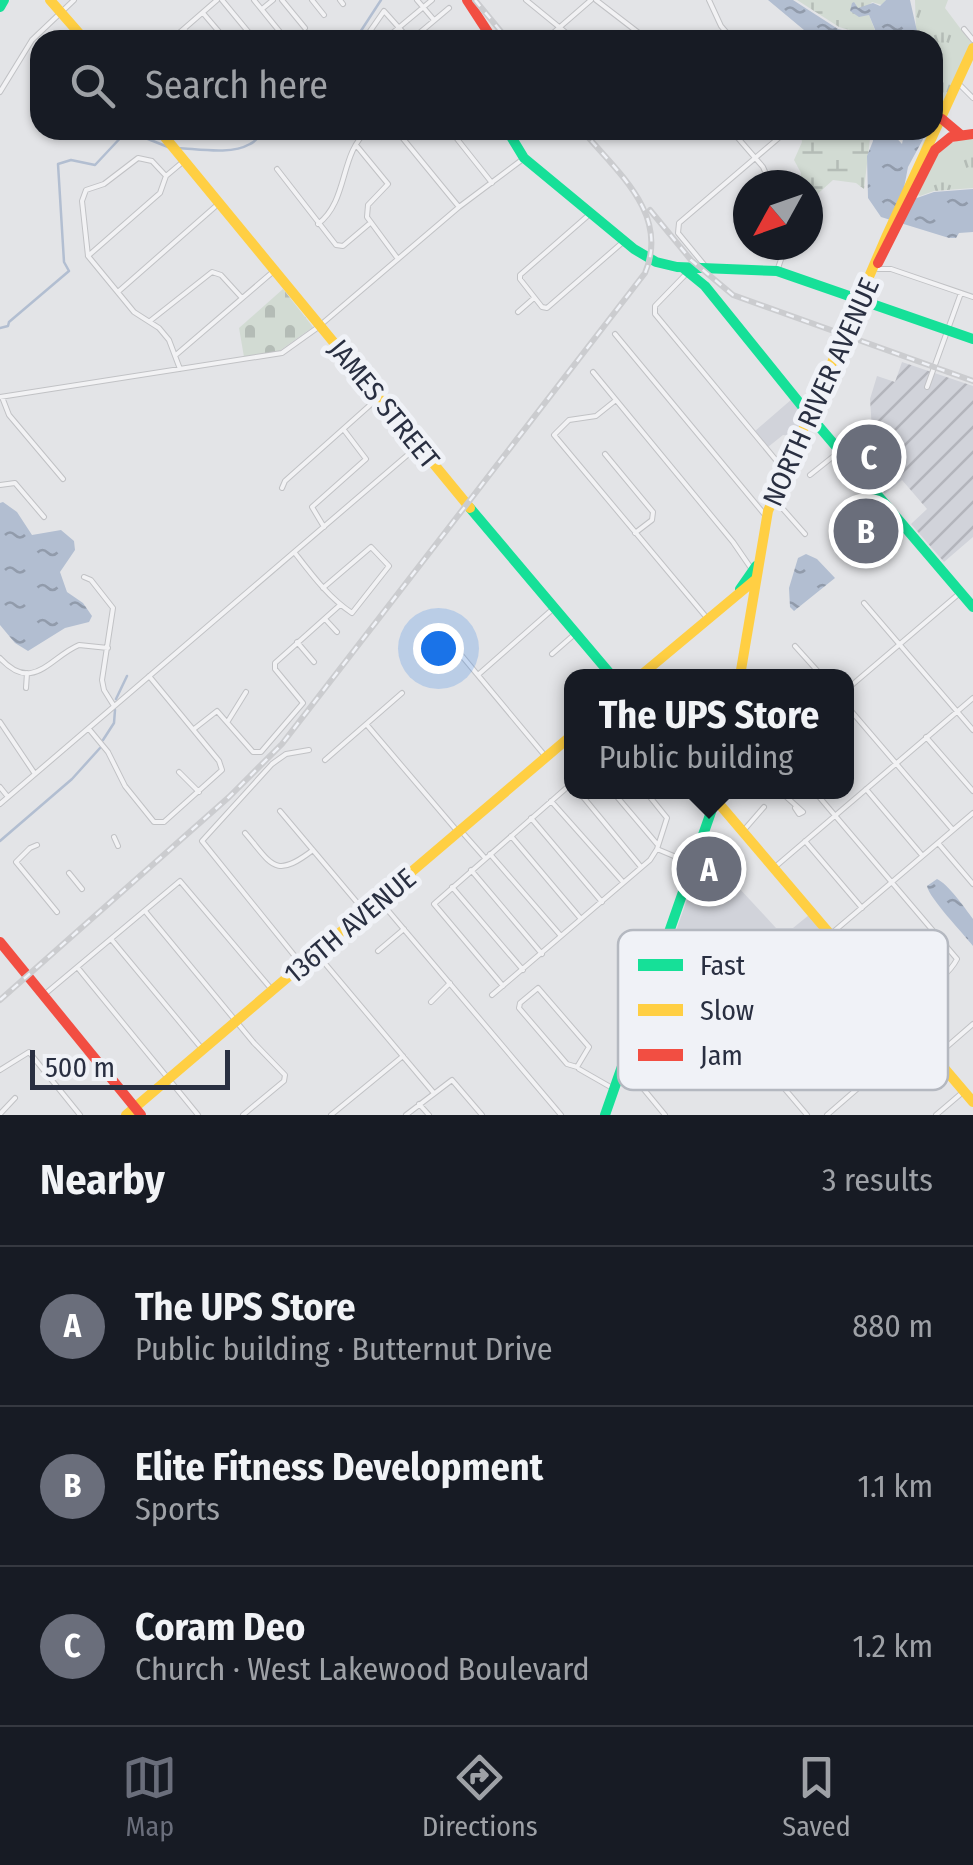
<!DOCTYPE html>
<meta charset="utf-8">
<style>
:root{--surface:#171b24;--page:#242831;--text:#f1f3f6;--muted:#9ea1a6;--line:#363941;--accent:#6a6e7b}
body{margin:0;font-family:"Fira Sans Condensed",sans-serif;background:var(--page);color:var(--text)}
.compass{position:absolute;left:733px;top:170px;width:90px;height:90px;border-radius:50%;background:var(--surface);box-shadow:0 2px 8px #0004;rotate:230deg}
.scale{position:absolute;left:30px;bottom:25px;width:200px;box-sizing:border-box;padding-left:10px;border:5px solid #292f41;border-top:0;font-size:28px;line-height:35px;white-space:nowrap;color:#292f41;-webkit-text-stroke:8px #f0f2f7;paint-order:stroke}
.you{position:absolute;left:438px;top:648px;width:35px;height:35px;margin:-25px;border:8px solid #fff;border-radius:50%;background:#1a73e8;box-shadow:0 0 0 15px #1a73e833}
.badge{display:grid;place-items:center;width:65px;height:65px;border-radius:50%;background:var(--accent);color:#fff;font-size:32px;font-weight:700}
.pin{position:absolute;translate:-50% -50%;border:5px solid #fff;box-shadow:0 2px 10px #0006}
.popup{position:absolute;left:564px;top:669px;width:290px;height:130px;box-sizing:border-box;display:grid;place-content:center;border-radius:20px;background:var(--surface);filter:drop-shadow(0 2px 8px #0005);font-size:32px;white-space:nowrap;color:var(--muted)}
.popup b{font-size:38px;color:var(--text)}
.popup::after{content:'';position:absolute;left:50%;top:100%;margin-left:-20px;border:20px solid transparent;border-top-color:var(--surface)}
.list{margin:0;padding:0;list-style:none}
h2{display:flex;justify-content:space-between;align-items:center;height:130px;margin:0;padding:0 40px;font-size:42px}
h2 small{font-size:32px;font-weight:400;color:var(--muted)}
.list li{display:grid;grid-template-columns:65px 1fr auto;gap:30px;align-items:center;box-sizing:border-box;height:160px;padding:0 40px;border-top:2px solid var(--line)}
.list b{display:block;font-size:38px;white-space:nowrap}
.list p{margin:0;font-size:32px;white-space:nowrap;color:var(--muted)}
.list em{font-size:32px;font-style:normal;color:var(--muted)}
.icon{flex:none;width:55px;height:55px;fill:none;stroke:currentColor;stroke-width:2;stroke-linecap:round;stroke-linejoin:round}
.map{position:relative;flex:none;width:973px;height:1115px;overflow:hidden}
.search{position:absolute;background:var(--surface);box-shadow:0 2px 8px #0004;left:30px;right:30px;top:30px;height:110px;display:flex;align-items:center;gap:25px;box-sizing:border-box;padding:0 35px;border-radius:30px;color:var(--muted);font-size:38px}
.sheet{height:610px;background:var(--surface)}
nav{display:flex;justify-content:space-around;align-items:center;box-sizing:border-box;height:140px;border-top:2px solid var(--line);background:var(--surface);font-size:28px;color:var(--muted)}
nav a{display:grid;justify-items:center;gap:5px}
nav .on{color:var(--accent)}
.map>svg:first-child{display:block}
</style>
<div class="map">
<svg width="973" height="1115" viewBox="0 0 973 1115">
<defs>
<pattern id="industrial-furrows" width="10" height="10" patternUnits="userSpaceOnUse" patternTransform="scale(2.5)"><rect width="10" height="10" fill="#d1d3da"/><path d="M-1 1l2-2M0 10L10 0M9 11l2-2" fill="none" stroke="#b3b5bc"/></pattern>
<pattern id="wetland-marsh" width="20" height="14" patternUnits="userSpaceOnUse" patternTransform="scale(2.5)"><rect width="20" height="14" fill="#d2dbd3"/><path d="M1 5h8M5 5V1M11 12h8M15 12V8" fill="none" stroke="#b4bcb6"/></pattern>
<pattern id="cemetery-stones" width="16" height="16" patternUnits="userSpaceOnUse" patternTransform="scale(2.5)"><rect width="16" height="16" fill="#d2dbd3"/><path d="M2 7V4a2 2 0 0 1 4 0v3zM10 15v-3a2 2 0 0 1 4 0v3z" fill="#b4bcb6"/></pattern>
<pattern id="park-tufts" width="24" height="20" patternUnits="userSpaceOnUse" patternTransform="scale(2.5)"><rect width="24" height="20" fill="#d2dbd3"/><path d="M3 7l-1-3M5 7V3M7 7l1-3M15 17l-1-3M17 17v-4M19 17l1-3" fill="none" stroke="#b4bcb6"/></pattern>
<pattern id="water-ripples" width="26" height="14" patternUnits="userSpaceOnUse" patternTransform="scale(2.5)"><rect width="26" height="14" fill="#b2bed1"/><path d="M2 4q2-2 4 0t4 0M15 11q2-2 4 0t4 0" fill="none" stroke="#919bab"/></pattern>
</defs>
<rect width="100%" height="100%" fill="#e3e4e7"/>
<path fill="#d1d3da" d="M792,399L805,418L795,441L791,436L783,435L768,447L755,431Z
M696,874L739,888L776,928H793L809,915L828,938L733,1018L671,945Z"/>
<path fill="url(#industrial-furrows)" d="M902,362L973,386V537L944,562L911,524L927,509L902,480L885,494L868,475L885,460L865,437L872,430L870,399L877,376L895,382Z"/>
<path fill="url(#wetland-marsh)" d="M797,0H886L882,5L872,2L860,16L869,15L878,38L839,27Z
M800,130H871L864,189L856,183L833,180L812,199L808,225V185H799L801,173L794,160L802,142Z"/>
<path fill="url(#cemetery-stones)" d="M283,289L313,327L278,352L244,357L239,328Z"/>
<path fill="url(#park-tufts)" d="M915,0H948L945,8L972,44C957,78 945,123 920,151L928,130H933L936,110L933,40H919L916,32Z
M973,137V188L934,191L920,196L914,193C932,161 934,143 973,137Z"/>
<path fill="url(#water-ripples)" d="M768,0H793L838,29L879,39L869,15L859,17L850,11L852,3L854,2L858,8L873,3L880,6L886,0H910L919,40H816Z
M872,130H889L902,144L905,130H928L908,167L903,193L914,199L934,192L973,189V232L959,233L956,238H949L881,217L868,198L867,156L873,141Z
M3,502L17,512L32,535L61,530L74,541L75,550L60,572L67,592L83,603L92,616L89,622L65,628L28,651L15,643L0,625V503Z
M806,554L817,559L835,578L794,611L790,607L789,588L798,558Z
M937,879C948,884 965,908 973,919V946C963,933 929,898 927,886Z"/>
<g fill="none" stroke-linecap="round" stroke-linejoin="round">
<path stroke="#b2bed1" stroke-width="2.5" d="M355,40L381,0
M178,148C199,149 231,155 250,144C255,142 258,137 262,134L282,135L289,130
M0,328L8,326L9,322L69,271L64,262L58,164L71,160L95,165L125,133H133L168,147
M116,699L127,676
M103,740L114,723L115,710
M0,841L72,779L100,748"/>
<defs>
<path id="street" d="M222,0L255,40
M254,0L280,32L277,40
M282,0L305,28
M312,0L324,15
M340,0L343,4
M417,0L434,20
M526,0L575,40
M596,0L648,40
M709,0L721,26L733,40
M262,9L273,0
M203,13L226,40
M184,29L194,40
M964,29L973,40
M171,40L217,0
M371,40L368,34L384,11L410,40
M384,40L432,0
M411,40L449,8
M545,40L591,0
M958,83L973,98
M0,92L32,40L74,0
M207,130H227
M396,130L459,207
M450,130L492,183
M731,130L763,167L771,185
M356,145L388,184L368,205L367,217L398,259
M277,169L336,245L343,246L369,224
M166,176L152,161L138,158L104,184L86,190L82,201L88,256L134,312L159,328L169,340L180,369
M166,176L185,160
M591,213L520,275V279L542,307L547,308L623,242
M318,224C349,200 339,154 368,130
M88,256L160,193L166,176
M706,267L678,233L679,223L788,130
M878,269H891L973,297
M777,271L786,245
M688,272L655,306V314L785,471
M119,291L217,205
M518,312L534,298
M150,321L212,272L221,275L242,298
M615,334L765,515
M177,354L275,270
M593,372L733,542L753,571
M927,387L961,293
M0,397L282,353L317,328L459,207L523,159
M2,397L9,415L63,479
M616,400L596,416L569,420L554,435L707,618
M605,454L653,512L652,520L635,533
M810,475L840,451
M0,485L15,483L44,517
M282,488L285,481L378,398
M775,500L805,534
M324,527L312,507L366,459L344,430
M295,553C312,575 329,598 352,613L389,566L371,547L323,588
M84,577L91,580L113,608L102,680L104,690L114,706
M864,603L973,730
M325,619L337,632
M447,638L546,757
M297,642L314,662
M795,646L822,676
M552,654L576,633
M0,658C33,694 50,657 79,645L108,648
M479,674L554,608
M26,688L27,673
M846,690L961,592
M846,705L953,830
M228,721L246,692
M0,722L35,774
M367,725L458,832
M89,729L108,752L125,786L154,822H164L222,770L219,761L149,676
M194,729L217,711L253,752H261L303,703L275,669V663L340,605
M926,737L973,791
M325,760L402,693
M179,772L199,792
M0,787L8,797
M866,789L921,854
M579,792L641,867
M613,792L657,844
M781,792L803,812L799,814L795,808
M815,792L957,959C946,981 914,994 895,1012
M551,801L623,882
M0,804L418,446
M280,811L366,913
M531,818L602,902
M744,830L764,807
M462,832L485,858
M245,833C272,864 274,880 313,850
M511,836L581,919
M114,837L118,846
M805,841L862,908
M938,843L973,884
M37,845L30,848L16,862L57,912
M657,849L693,864
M490,854L561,936
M775,867L973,698
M471,870L542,954
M69,873L82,889
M452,887L523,970
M380,901L561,1115
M145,911L254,1043L285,1075L284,1081L243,1115
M832,933L973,813
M111,939L203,1050
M893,945L933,983
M378,951L404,929
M317,954L433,1092
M302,965L202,841L272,764L286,754L309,750
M78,968L198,1115
M503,986L434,904L572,783
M538,988L589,1047L577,1067L567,1064L519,1008L520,1003Z
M45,994L180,881L273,991
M492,995L650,860L657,849L667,818L646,792
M431,1002L450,983
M639,1016L688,1066
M702,1057L704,1061L695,1069L688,1066Z
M935,1057L973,1024
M623,1064L665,1115
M767,1068L807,1115
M579,1069L614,1089
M0,1070L29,1052L80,1115
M781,1085L883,998
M419,1104L429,1115
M0,1114L15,1098
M331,1115L403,1056
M406,1115L452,1080L482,1115
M827,1115L917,1037
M936,1115L963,1092"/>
</defs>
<use href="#street" stroke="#c1c2c5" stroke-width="6"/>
<use href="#street" stroke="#f2f2f4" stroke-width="4"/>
<path stroke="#16e098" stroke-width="10" d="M0,7L4,0
M507,130L524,158L634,249L656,262L677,267L777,271L973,339
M683,268L705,286L810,416L973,607
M470,508L612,676
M740,589L756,566
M605,1115L718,792"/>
<path stroke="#ffcf43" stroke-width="10" d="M50,0L85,40
M159,130L470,508
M640,676L755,580
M740,676L768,511L887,235L973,48
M709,792L973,1102
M126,1115L572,735"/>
<path stroke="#f24e42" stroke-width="10" d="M467,0L493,40
M942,119L961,135
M878,263L935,150L951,137L973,134
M0,942L141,1115"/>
<defs>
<path id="rail" d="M475,0L508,40
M650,210L691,260L733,295L973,381
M0,1000L229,797L282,744L645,273C670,214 617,172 582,130"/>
</defs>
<use href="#rail" stroke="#cbcccf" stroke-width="6"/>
<use href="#rail" stroke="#f0f2f7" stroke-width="2.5" stroke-dasharray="8" stroke-linecap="butt"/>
</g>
<g text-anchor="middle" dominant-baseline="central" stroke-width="10" stroke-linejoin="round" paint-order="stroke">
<g font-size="28" fill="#292f41" stroke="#f0f2f7">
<text transform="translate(821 392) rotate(-66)">NORTH RIVER AVENUE</text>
<text transform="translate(384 404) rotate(51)">JAMES STREET</text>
<text transform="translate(350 926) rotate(-40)">136TH AVENUE</text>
</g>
</g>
<rect x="618" y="930" width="330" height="160" rx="15" fill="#f0f2f7" stroke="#b4b8c0" stroke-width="2.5"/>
<rect x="638" y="959" width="45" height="12" fill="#16e098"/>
<rect x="638" y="1004" width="45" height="12" fill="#ffcf43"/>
<rect x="638" y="1049" width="45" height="12" fill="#f24e42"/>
<g font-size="28" fill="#292f41">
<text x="700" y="975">Fast</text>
<text x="700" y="1020">Slow</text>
<text x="700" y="1065">Jam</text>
</g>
</svg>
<svg class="compass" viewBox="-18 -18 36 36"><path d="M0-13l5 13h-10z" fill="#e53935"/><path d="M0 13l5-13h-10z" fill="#9ea1a6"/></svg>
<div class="scale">500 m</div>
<div class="you"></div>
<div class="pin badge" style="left:709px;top:869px">A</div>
<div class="popup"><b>The UPS Store</b>Public building</div>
<div class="pin badge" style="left:866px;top:531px">B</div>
<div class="pin badge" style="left:869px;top:457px">C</div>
<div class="search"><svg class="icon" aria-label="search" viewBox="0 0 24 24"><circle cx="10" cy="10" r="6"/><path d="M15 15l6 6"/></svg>Search here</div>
</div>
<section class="sheet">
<h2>Nearby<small>3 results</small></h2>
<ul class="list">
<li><span class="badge">A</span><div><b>The UPS Store</b><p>Public building · Butternut Drive</p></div><em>880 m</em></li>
<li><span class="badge">B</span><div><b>Elite Fitness Development</b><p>Sports</p></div><em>1.1 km</em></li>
<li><span class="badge">C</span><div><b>Coram Deo</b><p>Church · West Lakewood Boulevard</p></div><em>1.2 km</em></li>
</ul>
</section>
<nav>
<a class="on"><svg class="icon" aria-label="map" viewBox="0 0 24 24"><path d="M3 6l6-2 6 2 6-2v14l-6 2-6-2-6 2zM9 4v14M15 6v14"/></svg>Map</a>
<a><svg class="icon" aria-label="directions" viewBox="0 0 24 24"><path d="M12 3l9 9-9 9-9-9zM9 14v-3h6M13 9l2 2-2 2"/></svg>Directions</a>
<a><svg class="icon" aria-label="saved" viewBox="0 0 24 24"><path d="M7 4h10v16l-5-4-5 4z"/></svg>Saved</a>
</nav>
